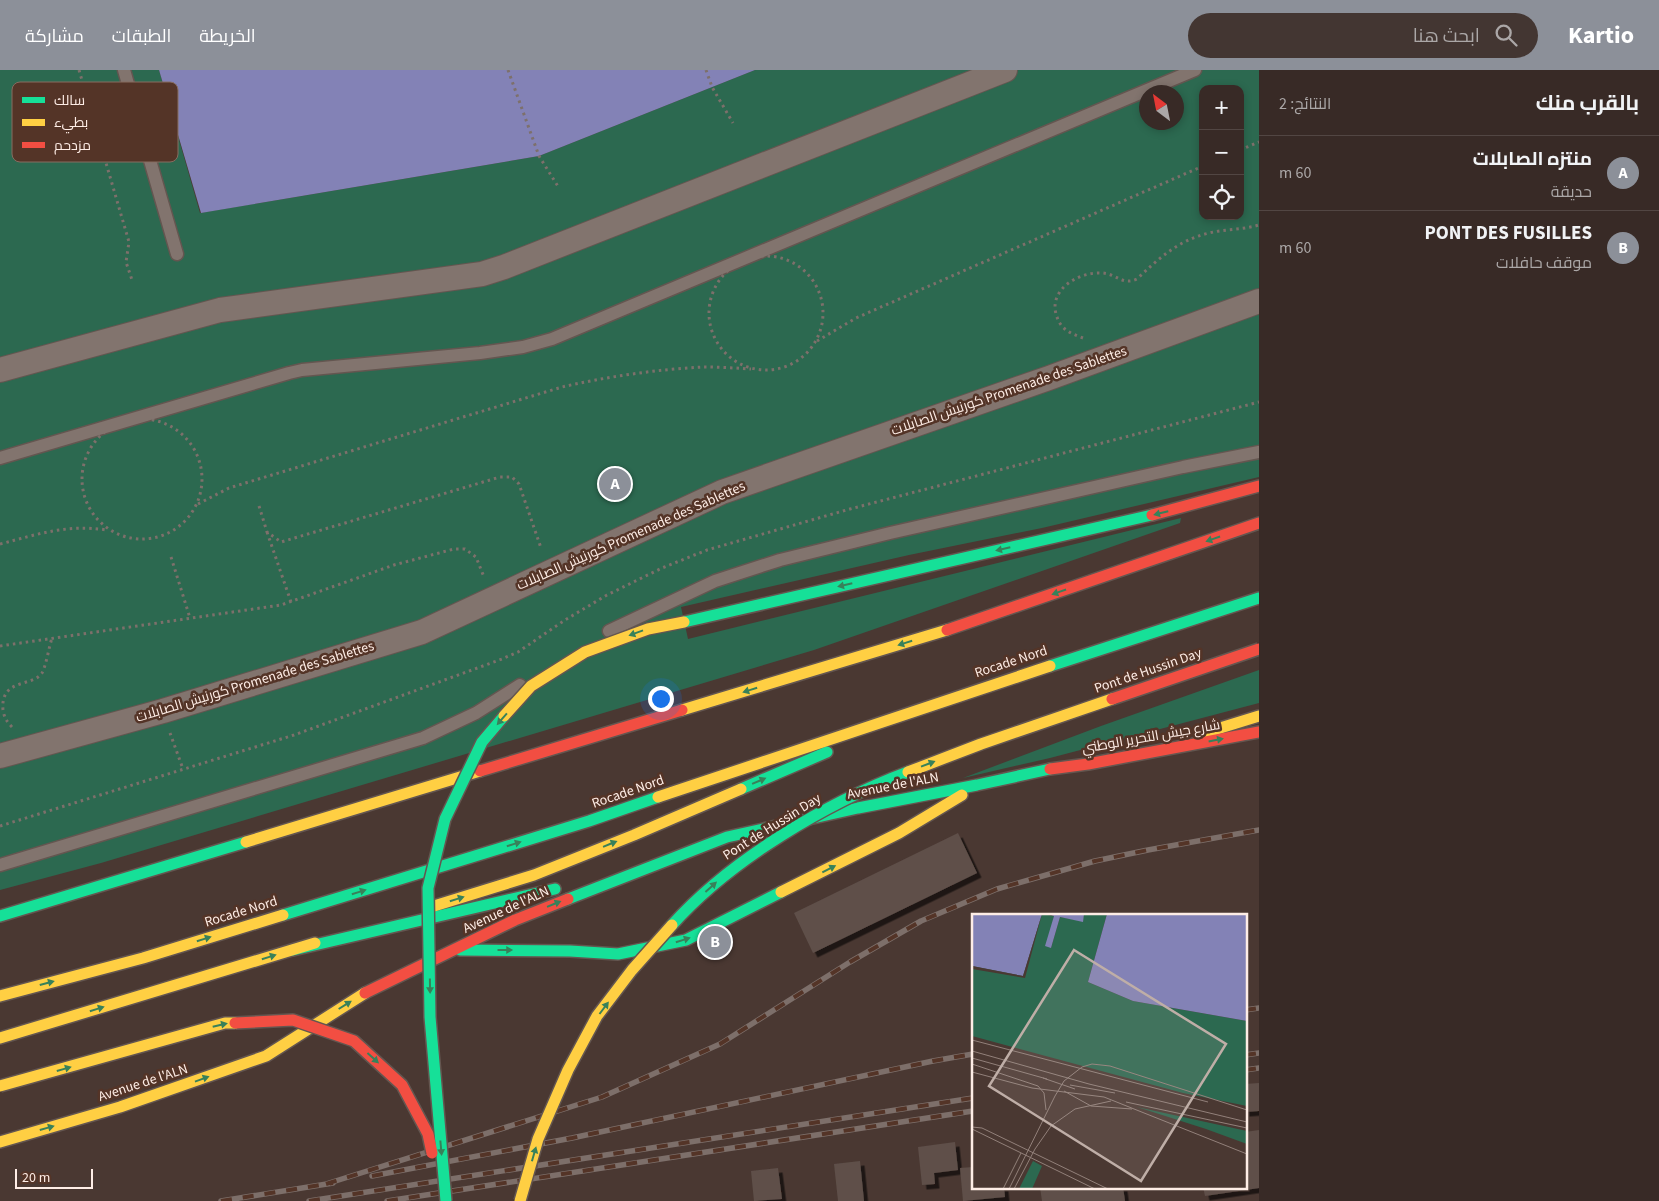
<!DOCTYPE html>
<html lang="ar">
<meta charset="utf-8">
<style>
:root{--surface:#382a26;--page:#433632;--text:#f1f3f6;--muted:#aba7a7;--line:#524643;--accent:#8c9099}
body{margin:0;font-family:"Source Sans 3",Cairo,sans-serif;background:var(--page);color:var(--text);direction:rtl}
.controls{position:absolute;right:15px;top:15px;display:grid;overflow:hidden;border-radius:10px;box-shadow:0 2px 8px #0003}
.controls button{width:45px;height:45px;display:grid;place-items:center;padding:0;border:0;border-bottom:1px solid var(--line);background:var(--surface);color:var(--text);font:25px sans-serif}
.compass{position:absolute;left:1139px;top:15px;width:45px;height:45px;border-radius:50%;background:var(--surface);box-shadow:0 2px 8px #0003;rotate:328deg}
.scale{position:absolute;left:15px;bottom:12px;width:78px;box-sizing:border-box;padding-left:5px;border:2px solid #feede6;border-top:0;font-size:14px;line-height:18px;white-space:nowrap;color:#feede6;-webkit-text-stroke:4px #543427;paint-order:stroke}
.you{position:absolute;left:660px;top:628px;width:18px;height:18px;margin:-12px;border:4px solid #fff;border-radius:50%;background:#1a73e8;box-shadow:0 0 0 8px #1a73e833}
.badge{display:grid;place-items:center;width:32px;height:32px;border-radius:50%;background:var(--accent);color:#fff;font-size:16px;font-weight:700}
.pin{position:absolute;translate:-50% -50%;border:2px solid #fff;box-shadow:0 1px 5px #0006}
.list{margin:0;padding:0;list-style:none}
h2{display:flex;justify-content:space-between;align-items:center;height:65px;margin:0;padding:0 20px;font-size:21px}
h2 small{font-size:16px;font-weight:400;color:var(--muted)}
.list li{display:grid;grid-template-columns:32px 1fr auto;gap:15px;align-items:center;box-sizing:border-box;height:75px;padding:0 20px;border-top:1px solid var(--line)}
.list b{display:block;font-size:19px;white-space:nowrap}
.list p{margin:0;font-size:16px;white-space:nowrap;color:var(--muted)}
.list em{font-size:16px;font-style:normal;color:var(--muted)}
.icon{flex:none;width:28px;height:28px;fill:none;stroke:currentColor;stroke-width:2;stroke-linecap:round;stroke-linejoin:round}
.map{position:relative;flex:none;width:1259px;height:1131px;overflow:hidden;direction:ltr}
header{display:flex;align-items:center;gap:30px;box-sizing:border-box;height:70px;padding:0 25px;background:var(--accent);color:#fff}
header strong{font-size:24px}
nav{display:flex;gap:28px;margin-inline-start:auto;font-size:18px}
.search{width:350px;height:45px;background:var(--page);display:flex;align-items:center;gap:12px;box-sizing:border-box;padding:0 18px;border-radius:28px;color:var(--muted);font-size:19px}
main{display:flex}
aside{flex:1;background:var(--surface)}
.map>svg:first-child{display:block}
</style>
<header>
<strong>Kartio</strong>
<div class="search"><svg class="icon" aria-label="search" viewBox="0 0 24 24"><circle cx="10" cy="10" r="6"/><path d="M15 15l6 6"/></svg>ابحث هنا</div>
<nav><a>الخريطة</a><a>الطبقات</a><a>مشاركة</a></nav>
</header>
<main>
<aside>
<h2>بالقرب منك<small>النتائج: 2</small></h2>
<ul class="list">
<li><span class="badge">A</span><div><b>منتزه الصابلات</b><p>حديقة</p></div><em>60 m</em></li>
<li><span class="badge">B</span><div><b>PONT DES FUSILLES</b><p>موقف حافلات</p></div><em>60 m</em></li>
</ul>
</aside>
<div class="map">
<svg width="1259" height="1131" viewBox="0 0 1259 1131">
<defs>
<filter id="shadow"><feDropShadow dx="4.5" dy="4.5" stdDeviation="0" flood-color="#0009"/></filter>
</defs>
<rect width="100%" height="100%" fill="#4a3832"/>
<path fill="#2c6950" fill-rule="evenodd" d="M0,0H159L200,143L539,86L755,0H1259V407L1042,458L909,485L681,537L688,569L1181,448L1180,453L814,580L101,793L0,820ZM1203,19H1240V146H1203ZM1146,22H1176V52H1146Z
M1259,600V633L1050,688L963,708L1101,656Z"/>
<path fill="#8382b6" d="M159,0H755L539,86L201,143Z"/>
<path fill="#5e4f49" filter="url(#shadow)" d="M958,763L977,803L813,883L794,843Z
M1259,1013V1041L1245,1042V1014Z
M1259,1060V1118L1205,1126L1203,1117H1245V1062Z
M955,1072L958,1100L934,1103L935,1114L922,1115L918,1077Z
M860,1091L864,1131H838L834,1094Z
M973,1097V1117H1004L1005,1127L963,1131L960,1098Z
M778,1098L782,1129L754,1131L751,1101Z
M1040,1117H1123L1125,1131H1042Z"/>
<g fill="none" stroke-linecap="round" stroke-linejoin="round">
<defs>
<path id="lane" d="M124,0L177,184
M0,388L289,303L302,300L480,283L523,277L552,269L1195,0
M609,561L715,511L780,490L890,463L1183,397L1259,382
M0,795L423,668L476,643L520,615"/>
<path id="street" d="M0,300L220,240L482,204L504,197L1005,0
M0,686L163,641L422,562L722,422L1049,308L1259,231"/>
<path id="fast" d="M684,552L1152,445
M1050,596L1259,528
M741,719L827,682
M568,829L727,767L858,738L977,715L1050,699
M283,845L589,751L658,727
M0,846L246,772
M293,880L555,819
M460,880L570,881L618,884L686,870L781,822"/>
<path id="slow" d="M682,640L947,560
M1204,663L1259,646
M658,727L1050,596
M246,772L480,701
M781,822L899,763L962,725
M434,836L534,805L634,765L741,719
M0,926L143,888L283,845
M0,968L315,873
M0,1072L120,1037L266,986L365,923"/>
<path id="jam" d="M1152,445L1259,416
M947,560L1259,453
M1050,699L1088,694L1259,662
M480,701L682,640
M365,923L515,850L568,829"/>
</defs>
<use href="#lane" stroke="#645650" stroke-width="15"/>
<use href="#street" stroke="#645650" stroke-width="26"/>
<use href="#fast" stroke="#645650" stroke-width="14"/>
<use href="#slow" stroke="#645650" stroke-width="14"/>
<use href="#jam" stroke="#645650" stroke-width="14"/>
<path stroke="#7d706b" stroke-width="3" stroke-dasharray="2.5 4" stroke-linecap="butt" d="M79,0L129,172L126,192L132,210
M508,0L539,86L559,118
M706,0L712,17L733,53
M1240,80L1259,72
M709 243a57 57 0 1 1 114 0a57 57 0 1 1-114 0Z
M1083,268C1072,264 1061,260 1057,247C1047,221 1077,202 1101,203C1116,203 1122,216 1137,209C1159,188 1179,170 1209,163C1225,159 1242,160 1259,155
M817,271L856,248L1203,96
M82 409a60 60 0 1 1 120 0a60 60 0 1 1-120 0Z
M198,434L229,418L562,317C605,307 659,299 704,297C719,297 735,298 751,299
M259,436L267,462L281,472L500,407H512L519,414L541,478
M267,462L291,532
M0,474C39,464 66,454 107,460
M171,487L190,548
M0,576L281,535L394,495L454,479H465L476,487L484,507
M12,657C7,652 4,647 3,640C0,608 33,617 42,603C46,596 49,577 52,568
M170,663L183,699
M0,756L294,665L502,589L518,582L565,550L607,525L662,498L707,480L850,439L1259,332"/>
<use href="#lane" stroke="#82746e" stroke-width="12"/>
<use href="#street" stroke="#82746e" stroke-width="24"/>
<use href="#fast" stroke="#16e098" stroke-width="11"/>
<use href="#slow" stroke="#ffcf43" stroke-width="11"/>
<use href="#jam" stroke="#f24e42" stroke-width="11"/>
<defs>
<path id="rail" d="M1245,940L1259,938
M1245,985L1259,983
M1245,1000L1259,998
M372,1106L572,1068L933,991L973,984
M326,1114L602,1027L720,974L850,892L921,851L997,819L1095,791L1148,780L1259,760
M221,1131L333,1113
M309,1131L973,1028
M387,1131L973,1041"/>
</defs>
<use href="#rail" stroke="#7d6f6a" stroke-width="5.5"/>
<use href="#rail" stroke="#543427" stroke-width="4" stroke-dasharray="11" stroke-linecap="butt"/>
<defs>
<path id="fast-bridge" d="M672,855C730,790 826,733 908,702
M446,1131L430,947L428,818L445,749L482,672L504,646"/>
<path id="slow-bridge" d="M504,646L531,616L585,582L648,559L684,552
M908,702L981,674L1112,629
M0,1016L225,953H235
M520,1131L538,1069L568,1000L597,946L632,900L672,855"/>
<path id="jam-bridge" d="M1112,629L1259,579
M235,953L293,950L354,971L402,1015L428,1064L432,1083"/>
</defs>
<use href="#fast-bridge" stroke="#645650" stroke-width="14" stroke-linecap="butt"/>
<use href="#slow-bridge" stroke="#645650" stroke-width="14" stroke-linecap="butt"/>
<use href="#jam-bridge" stroke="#645650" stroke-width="14" stroke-linecap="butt"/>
<use href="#fast-bridge" stroke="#16e098" stroke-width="11"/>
<use href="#slow-bridge" stroke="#ffcf43" stroke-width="11"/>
<use href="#jam-bridge" stroke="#f24e42" stroke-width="11"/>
</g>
<defs><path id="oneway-solid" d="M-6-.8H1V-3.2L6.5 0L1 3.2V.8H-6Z" transform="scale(1.25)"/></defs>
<g fill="#38815a">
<use href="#oneway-solid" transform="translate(1161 443) rotate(166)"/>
<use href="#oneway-solid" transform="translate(1213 469) rotate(161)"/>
<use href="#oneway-solid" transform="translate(1003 479) rotate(167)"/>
<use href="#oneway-solid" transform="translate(845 515) rotate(167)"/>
<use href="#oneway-solid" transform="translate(1059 522) rotate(161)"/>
<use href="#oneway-solid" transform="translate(636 563) rotate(160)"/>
<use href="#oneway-solid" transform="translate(905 573) rotate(163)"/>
<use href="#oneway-solid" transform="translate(750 620) rotate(163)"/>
<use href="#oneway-solid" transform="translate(502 649) rotate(131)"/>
<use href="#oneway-solid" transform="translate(1216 670) rotate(-11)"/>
<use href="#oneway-solid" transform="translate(928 694) rotate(-21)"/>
<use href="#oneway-solid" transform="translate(759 711) rotate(-23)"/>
<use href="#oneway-solid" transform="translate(514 774) rotate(-17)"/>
<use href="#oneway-solid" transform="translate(610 774) rotate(-22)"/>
<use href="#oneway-solid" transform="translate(829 799) rotate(-27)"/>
<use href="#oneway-solid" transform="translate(711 817) rotate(-42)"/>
<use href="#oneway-solid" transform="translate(359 822) rotate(-17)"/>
<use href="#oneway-solid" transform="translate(457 829) rotate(-17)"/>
<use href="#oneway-solid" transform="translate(554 834) rotate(-22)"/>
<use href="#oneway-solid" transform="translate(204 869) rotate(-17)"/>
<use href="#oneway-solid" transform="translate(683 870) rotate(-17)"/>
<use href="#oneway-solid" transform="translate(505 880)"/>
<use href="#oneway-solid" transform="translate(269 887) rotate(-17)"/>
<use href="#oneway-solid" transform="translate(47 913) rotate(-15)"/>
<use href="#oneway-solid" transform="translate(430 916) rotate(89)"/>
<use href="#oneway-solid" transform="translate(345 935) rotate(-32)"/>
<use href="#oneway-solid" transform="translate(604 938) rotate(-53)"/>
<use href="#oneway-solid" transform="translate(97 939) rotate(-17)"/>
<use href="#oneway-solid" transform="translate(220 955) rotate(-13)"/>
<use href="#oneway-solid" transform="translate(373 988) rotate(42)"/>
<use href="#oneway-solid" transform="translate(64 999) rotate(-16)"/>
<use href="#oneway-solid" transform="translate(202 1009) rotate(-20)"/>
<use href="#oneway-solid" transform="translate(47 1058) rotate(-16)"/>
<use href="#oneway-solid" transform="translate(441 1078) rotate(85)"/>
<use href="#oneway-solid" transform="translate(534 1084) rotate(-74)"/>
</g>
<g text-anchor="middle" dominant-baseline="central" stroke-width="5" stroke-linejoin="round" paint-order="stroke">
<g font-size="14" fill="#feede6" stroke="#543427">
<text transform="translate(1009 321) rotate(-19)">كورنيش الصابلات Promenade des Sablettes</text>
<text transform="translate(631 466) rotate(-24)">كورنيش الصابلات Promenade des Sablettes</text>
<text transform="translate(1011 592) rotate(-18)">Rocade Nord</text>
<text transform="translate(1148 601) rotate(-19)">Pont de Hussin Day</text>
<text transform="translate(255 612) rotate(-17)">كورنيش الصابلات Promenade des Sablettes</text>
<text transform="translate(1151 667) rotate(-10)">شارع جيش التحرير الوطني</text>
<text transform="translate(893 716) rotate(-11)">Avenue de l'ALN</text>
<text transform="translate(628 722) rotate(-19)">Rocade Nord</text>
<text transform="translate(772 757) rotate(-32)">Pont de Hussin Day</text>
<text transform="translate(506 840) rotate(-25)">Avenue de l'ALN</text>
<text transform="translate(241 842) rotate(-17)">Rocade Nord</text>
<text transform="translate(143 1013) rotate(-18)">Avenue de l'ALN</text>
</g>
</g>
<g transform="translate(972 844)">
<rect width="275" height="275" fill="#4a3832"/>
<path d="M70,0L82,2L79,34L88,3L110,7L112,0H135L116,68L161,87L275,107V192L211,179L0,122V52L51,62ZM165,193L275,217V230L234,215ZM61,247L70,252L60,275H47Z" fill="#2c6950"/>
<path d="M0,0H70L51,62L0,52ZM76,0H112L111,8L88,3L79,34L73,32L82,2ZM135,0H275V107L161,87L116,68Z" fill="#8382b6"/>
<path d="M70,0L53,64L0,55V52L51,62Z" fill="#4a3832"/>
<path fill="none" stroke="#92807a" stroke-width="1" d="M0,126L236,188M0,137L117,170L275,208M0,144L75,165M0,150L66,172L72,179L74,196M0,158L60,174L132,183L275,240M71,164L103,175M98,171L143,179M92,177L119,192L160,195M154,188L275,214M0,213L10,214L136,275M0,215L123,275M31,275L49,239M37,275L83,182L92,167L110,153L120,150L138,152L275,196M42,275L63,235L79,212L103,195L139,187"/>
<path fill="#bfaea7" fill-opacity="0.15" stroke="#bfaea7" stroke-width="2.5" d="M102,36L254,130L169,267L17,172Z"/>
<rect width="275" height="275" fill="none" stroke="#feede6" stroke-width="2.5"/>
</g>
<rect x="12" y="12" width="166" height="80" rx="8" fill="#543427" stroke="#876c60" stroke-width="1"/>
<rect x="22" y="27" width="23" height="6" fill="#16e098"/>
<rect x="22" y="49" width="23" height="7" fill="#ffcf43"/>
<rect x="22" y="72" width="23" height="6" fill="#f24e42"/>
<g font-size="14" fill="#feede6">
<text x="54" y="35">سالك</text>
<text x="54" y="57">بطيء</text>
<text x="54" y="80">مزدحم</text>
</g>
</svg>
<div class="controls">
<button>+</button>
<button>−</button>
<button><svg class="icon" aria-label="locate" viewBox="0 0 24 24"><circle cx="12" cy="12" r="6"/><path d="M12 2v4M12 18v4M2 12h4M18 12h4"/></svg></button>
</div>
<svg class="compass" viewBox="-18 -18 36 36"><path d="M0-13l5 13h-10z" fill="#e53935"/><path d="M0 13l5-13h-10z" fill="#aba7a7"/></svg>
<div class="scale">20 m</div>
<div class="you"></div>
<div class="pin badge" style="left:615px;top:414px">A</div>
<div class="pin badge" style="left:715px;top:872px">B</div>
</div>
</main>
